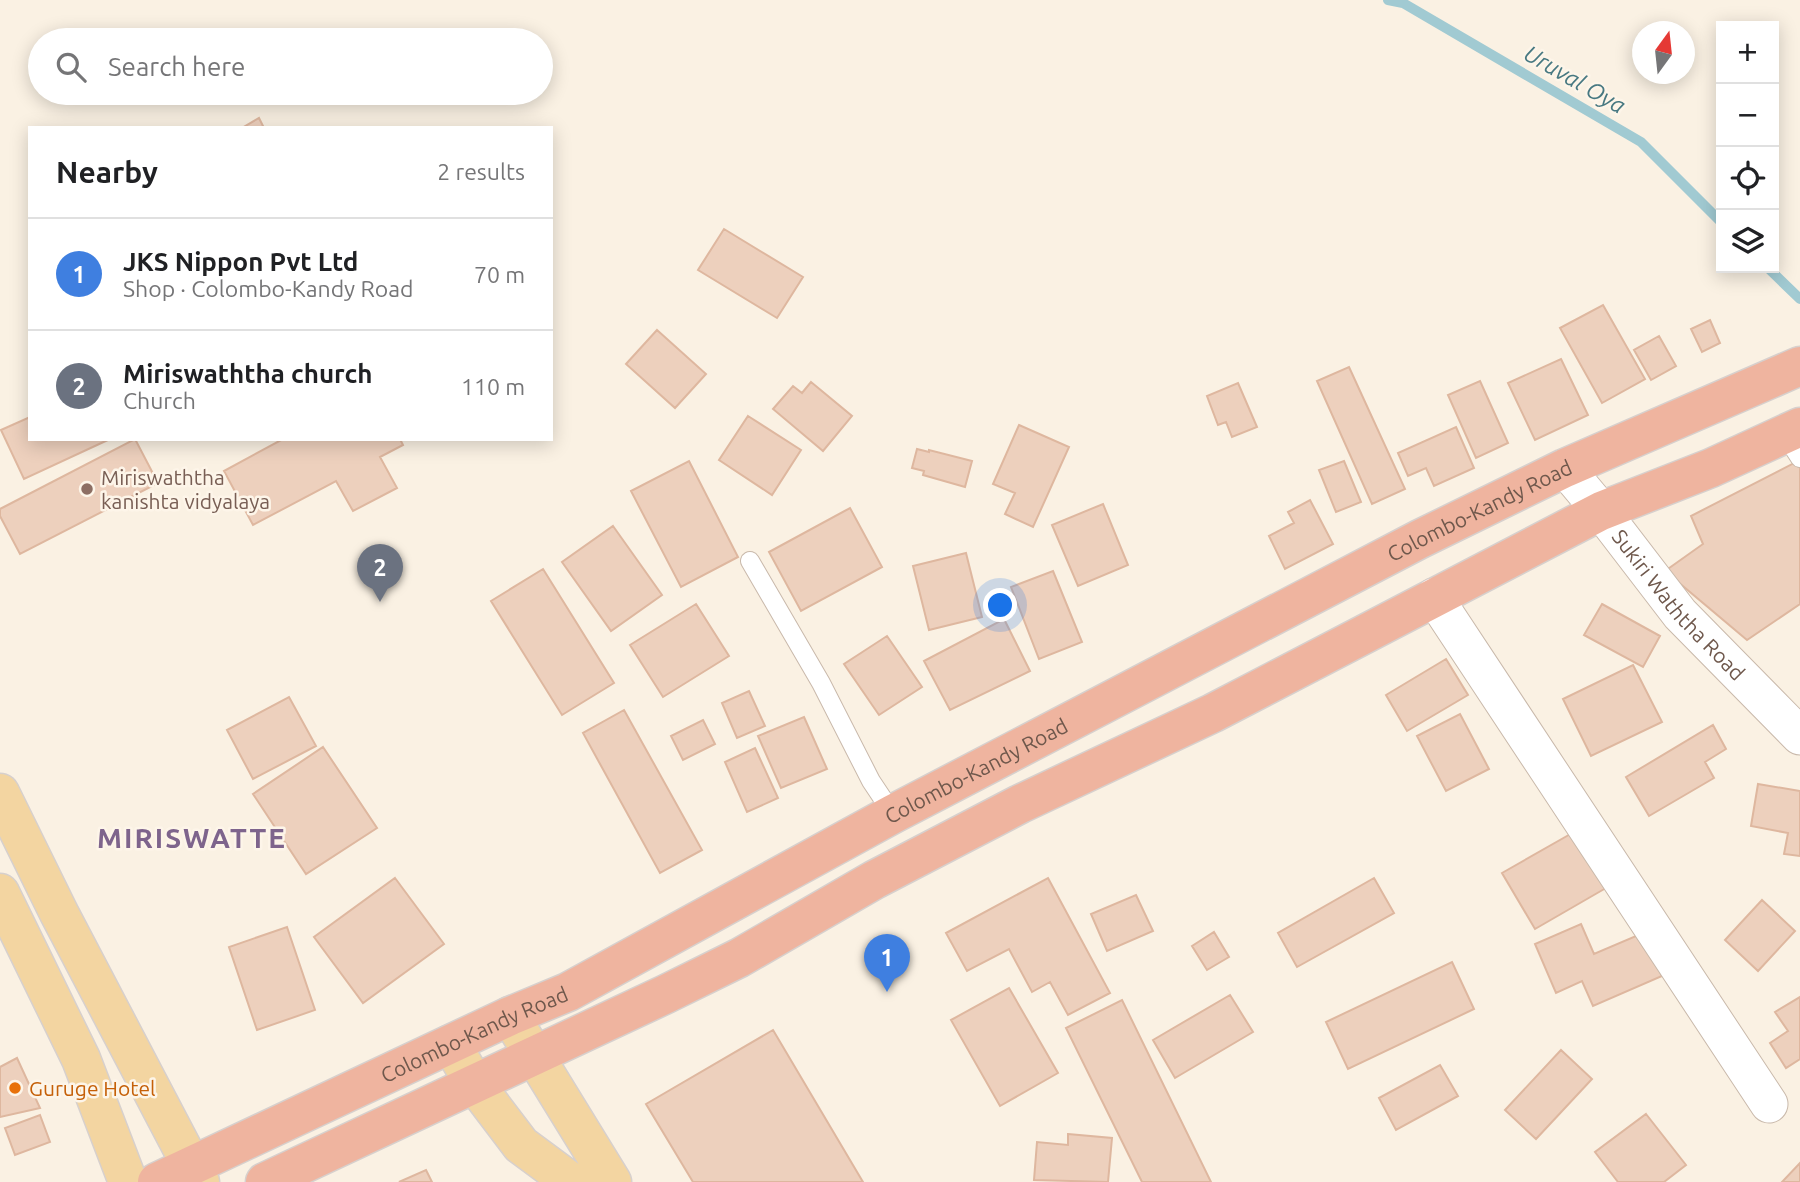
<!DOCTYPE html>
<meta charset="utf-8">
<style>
:root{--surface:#fff;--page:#f2f2f2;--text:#202124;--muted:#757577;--line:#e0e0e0;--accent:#111827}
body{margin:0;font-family:Ubuntu,sans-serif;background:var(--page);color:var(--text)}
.controls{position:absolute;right:21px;top:21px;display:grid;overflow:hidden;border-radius:0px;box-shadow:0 4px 18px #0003}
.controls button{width:63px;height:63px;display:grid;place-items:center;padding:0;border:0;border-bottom:2px solid var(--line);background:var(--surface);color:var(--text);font:35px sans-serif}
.compass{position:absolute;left:1632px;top:21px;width:63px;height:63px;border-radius:50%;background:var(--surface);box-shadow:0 4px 18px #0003;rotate:15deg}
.you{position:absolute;left:1001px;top:606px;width:24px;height:24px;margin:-18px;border:5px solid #fff;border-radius:50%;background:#1a73e8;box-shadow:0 0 0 10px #1a73e833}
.badge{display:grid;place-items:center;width:46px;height:46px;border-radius:50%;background:var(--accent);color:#fff;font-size:23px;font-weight:700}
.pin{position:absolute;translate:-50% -58px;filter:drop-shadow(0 2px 4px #0008)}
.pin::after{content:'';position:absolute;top:37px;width:24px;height:21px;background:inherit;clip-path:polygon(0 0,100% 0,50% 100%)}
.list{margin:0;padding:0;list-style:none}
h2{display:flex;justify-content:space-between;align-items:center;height:91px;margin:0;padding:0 28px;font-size:30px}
h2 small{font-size:23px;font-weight:400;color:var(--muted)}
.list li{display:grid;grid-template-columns:46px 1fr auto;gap:21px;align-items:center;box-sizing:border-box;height:112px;padding:0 28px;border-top:2px solid var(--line)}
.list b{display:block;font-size:26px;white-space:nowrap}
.list p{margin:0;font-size:23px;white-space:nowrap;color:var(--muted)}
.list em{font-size:23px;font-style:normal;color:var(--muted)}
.icon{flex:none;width:38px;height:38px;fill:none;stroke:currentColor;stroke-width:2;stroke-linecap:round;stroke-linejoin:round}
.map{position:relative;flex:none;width:1800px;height:1182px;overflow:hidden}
.search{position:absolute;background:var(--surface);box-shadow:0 4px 18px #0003;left:28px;top:28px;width:525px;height:77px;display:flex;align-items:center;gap:18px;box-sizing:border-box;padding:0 24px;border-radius:38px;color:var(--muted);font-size:26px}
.panel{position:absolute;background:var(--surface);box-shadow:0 4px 18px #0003;left:28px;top:126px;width:525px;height:315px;border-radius:0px}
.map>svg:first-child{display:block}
</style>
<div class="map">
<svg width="1800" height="1182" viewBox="0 0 1800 1182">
<rect width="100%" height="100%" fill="#faf1e3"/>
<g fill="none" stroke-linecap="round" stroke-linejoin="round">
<path stroke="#a1cad2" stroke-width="10" d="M1388,0L1403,3L1641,142L1721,222
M1768,268L1800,299"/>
</g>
<path fill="#edd0bd" stroke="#deb79f" stroke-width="2" d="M259,118L264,128H242Z
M724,229L803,277L777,318L698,270Z
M1603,305L1645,379L1602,403L1560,328Z
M1710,320L1720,343L1702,352L1691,329Z
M657,330L706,374L675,408L626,364Z
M1659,336L1676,366L1651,380L1634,350Z
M1561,359L1588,415L1535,440L1508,383Z
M1349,367L1405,489L1372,504L1317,381Z
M1480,381L1508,443L1476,458L1448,395Z
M811,382L852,416L823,451L773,409L793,386L802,393Z
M1238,383L1257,427L1232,437L1226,422L1218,425L1207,396Z
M748,416L801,450L772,495L719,460Z
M30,417V439H110L24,479L1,430Z
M1019,425L1069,447L1033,527L1005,514L1015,493L993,484Z
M1456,427L1474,468L1434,486L1426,468L1408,476L1398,453Z
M135,439L158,483L20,554L0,516V509Z
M283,439H400L403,445L380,457L397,488L353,511L336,481L253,525L224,471Z
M917,449L929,452V450L972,461L965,487L923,475L924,471L912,468Z
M1800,460V604L1747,640L1665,571L1703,544L1691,516Z
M689,461L738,557L681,587L631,491Z
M1344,461L1361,502L1336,512L1319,470Z
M1310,500L1333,544L1285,569L1269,536L1294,523L1288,512Z
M1103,504L1128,565L1078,586L1052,525Z
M850,508L882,567L801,611L769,552Z
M613,526L662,595L611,631L562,562Z
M966,553L982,617L929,630L913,566Z
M543,569L614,683L562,715L491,601Z
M1053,571L1082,642L1039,659L1011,587Z
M696,604L729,656L663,697L630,645Z
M1602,604L1660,636L1643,667L1584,635Z
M1004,619L1030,671L950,710L924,661Z
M887,636L922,687L879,715L844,664Z
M1446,659L1468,695L1407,731L1386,695Z
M1633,665L1662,722L1591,756L1563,699Z
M749,691L765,726L737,738L722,703Z
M289,697L316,746L253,779L227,730Z
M624,710L702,850L660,873L583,733Z
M1460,714L1489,769L1446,791L1417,736Z
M804,717L827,769L781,788L758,736Z
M703,720L715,744L683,760L671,736Z
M1713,725L1726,749L1705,762L1714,778L1649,816L1626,777Z
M323,747L377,828L306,874L253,794Z
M755,748L778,798L747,812L725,762Z
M1758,784L1800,791V856L1784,854L1788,833L1751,826Z
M1574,832L1606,888L1535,929L1502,873Z
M395,878L444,944L363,1003L314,937Z
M1048,878L1110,993L1068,1015L1050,982L1032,992L1009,949L967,971L946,933Z
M1374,878L1394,913L1297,967L1278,933Z
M1136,895L1153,931L1107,951L1091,914Z
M1762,900L1795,931L1758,971L1725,940Z
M1581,924L1594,954L1643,933L1662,976L1593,1006L1582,981L1556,993L1535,944Z
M287,927L315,1010L257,1030L229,947Z
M1214,932L1229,957L1207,970L1192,946Z
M1452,962L1474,1009L1348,1069L1326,1022Z
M1009,988L1058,1073L1000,1106L951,1020Z
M1230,995L1253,1032L1175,1078L1153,1040Z
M1800,997V1059L1786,1068L1770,1043L1788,1031L1775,1012Z
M1122,1000L1211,1182H1142L1066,1028Z
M773,1030L863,1182H693L646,1104Z
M1561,1050L1592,1079L1536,1139L1505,1110Z
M17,1058L40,1108L0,1117V1067Z
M1440,1065L1458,1096L1396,1130L1379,1098Z
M1646,1114L1686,1165L1664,1182H1618L1595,1152Z
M40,1115L50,1142L15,1155L5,1128Z
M1068,1134L1112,1138L1108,1182L1034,1180L1037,1142L1068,1145Z
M1800,1163V1182H1782Z
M426,1170L432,1182H399Z"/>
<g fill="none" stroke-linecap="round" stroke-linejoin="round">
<defs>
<path id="lane" d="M1785,435L1800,458
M750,561L821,683L871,781L893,814"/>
<g id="street">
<path id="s1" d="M1565,468L1601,511L1680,614L1800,736"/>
<path d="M1434,597L1769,1104"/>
</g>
<path id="primary" d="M0,793L59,913L200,1182
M0,893L81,1059L128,1182
M510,1016L612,1182
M451,1044L474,1083L521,1145L571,1182"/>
<g id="highway">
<path id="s2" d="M157,1182L510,1016L568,992L893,814L1420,539L1565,468L1800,366"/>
<path d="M265,1182L666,994L739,958L874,880L1020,804L1213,713L1601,511L1711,468L1800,427"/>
</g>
</defs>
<use href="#lane" stroke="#c9b9ab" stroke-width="20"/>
<use href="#street" stroke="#c9b9ab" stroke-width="39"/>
<use href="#primary" stroke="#d7d0cd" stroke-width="41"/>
<use href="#highway" stroke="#d7d0cd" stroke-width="41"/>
<use href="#lane" stroke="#fff" stroke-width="18"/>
<use href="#street" stroke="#fff" stroke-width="37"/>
<use href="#primary" stroke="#f3d5a1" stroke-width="38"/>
<use href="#highway" stroke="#efb49f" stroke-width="38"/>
</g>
<circle fill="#8d6e63" stroke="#fdf5e9" stroke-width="2.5" cx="87" cy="489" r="7"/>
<circle fill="#e8710a" stroke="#fdf5e9" stroke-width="2.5" cx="15" cy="1088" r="7"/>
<g text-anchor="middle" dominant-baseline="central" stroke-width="5" stroke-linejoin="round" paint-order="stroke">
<g font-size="21" fill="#785e54" stroke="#fdf5e9" text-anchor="start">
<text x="101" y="477">Miriswaththa<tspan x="101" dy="24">kanishta vidyalaya</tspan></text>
</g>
<g font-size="21" fill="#6f584c" stroke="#fdf5e9">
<text stroke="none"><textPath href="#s2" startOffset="1484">Colombo-Kandy Road</textPath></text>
<text stroke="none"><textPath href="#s1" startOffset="178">Sukiri Waththa Road</textPath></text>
<text stroke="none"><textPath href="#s2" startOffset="917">Colombo-Kandy Road</textPath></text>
<text stroke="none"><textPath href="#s2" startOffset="350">Colombo-Kandy Road</textPath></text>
</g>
<g font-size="21" fill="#c56008" stroke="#fdf5e9" text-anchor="start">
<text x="29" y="1088">Guruge Hotel</text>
</g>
<g font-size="23" font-style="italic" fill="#477881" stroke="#fdf5e9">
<text transform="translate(1575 79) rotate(30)">Uruval Oya</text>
</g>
<g font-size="28" font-weight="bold" letter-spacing="2" fill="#7e648c" stroke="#fdf5e9">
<text x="192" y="837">MIRISWATTE</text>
</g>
</g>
</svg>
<div class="controls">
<button>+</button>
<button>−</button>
<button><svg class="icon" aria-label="locate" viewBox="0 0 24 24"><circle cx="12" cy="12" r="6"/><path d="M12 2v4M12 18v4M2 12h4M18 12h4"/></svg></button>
<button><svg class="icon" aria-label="layers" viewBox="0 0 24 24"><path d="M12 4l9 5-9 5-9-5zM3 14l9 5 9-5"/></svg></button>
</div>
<svg class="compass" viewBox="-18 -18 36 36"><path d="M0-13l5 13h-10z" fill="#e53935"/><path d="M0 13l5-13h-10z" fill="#757577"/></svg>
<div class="you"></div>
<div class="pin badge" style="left:887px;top:992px;background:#3f7fe0">1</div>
<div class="pin badge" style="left:380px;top:602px;background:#6b7280">2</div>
<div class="search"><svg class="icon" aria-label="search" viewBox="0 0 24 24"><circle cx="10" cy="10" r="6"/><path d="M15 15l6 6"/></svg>Search here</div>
<section class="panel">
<h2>Nearby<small>2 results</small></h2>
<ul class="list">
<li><span class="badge" style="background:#3f7fe0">1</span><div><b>JKS Nippon Pvt Ltd</b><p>Shop · Colombo-Kandy Road</p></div><em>70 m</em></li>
<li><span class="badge" style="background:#6b7280">2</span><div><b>Miriswaththa church</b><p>Church</p></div><em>110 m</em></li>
</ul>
</section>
</div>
